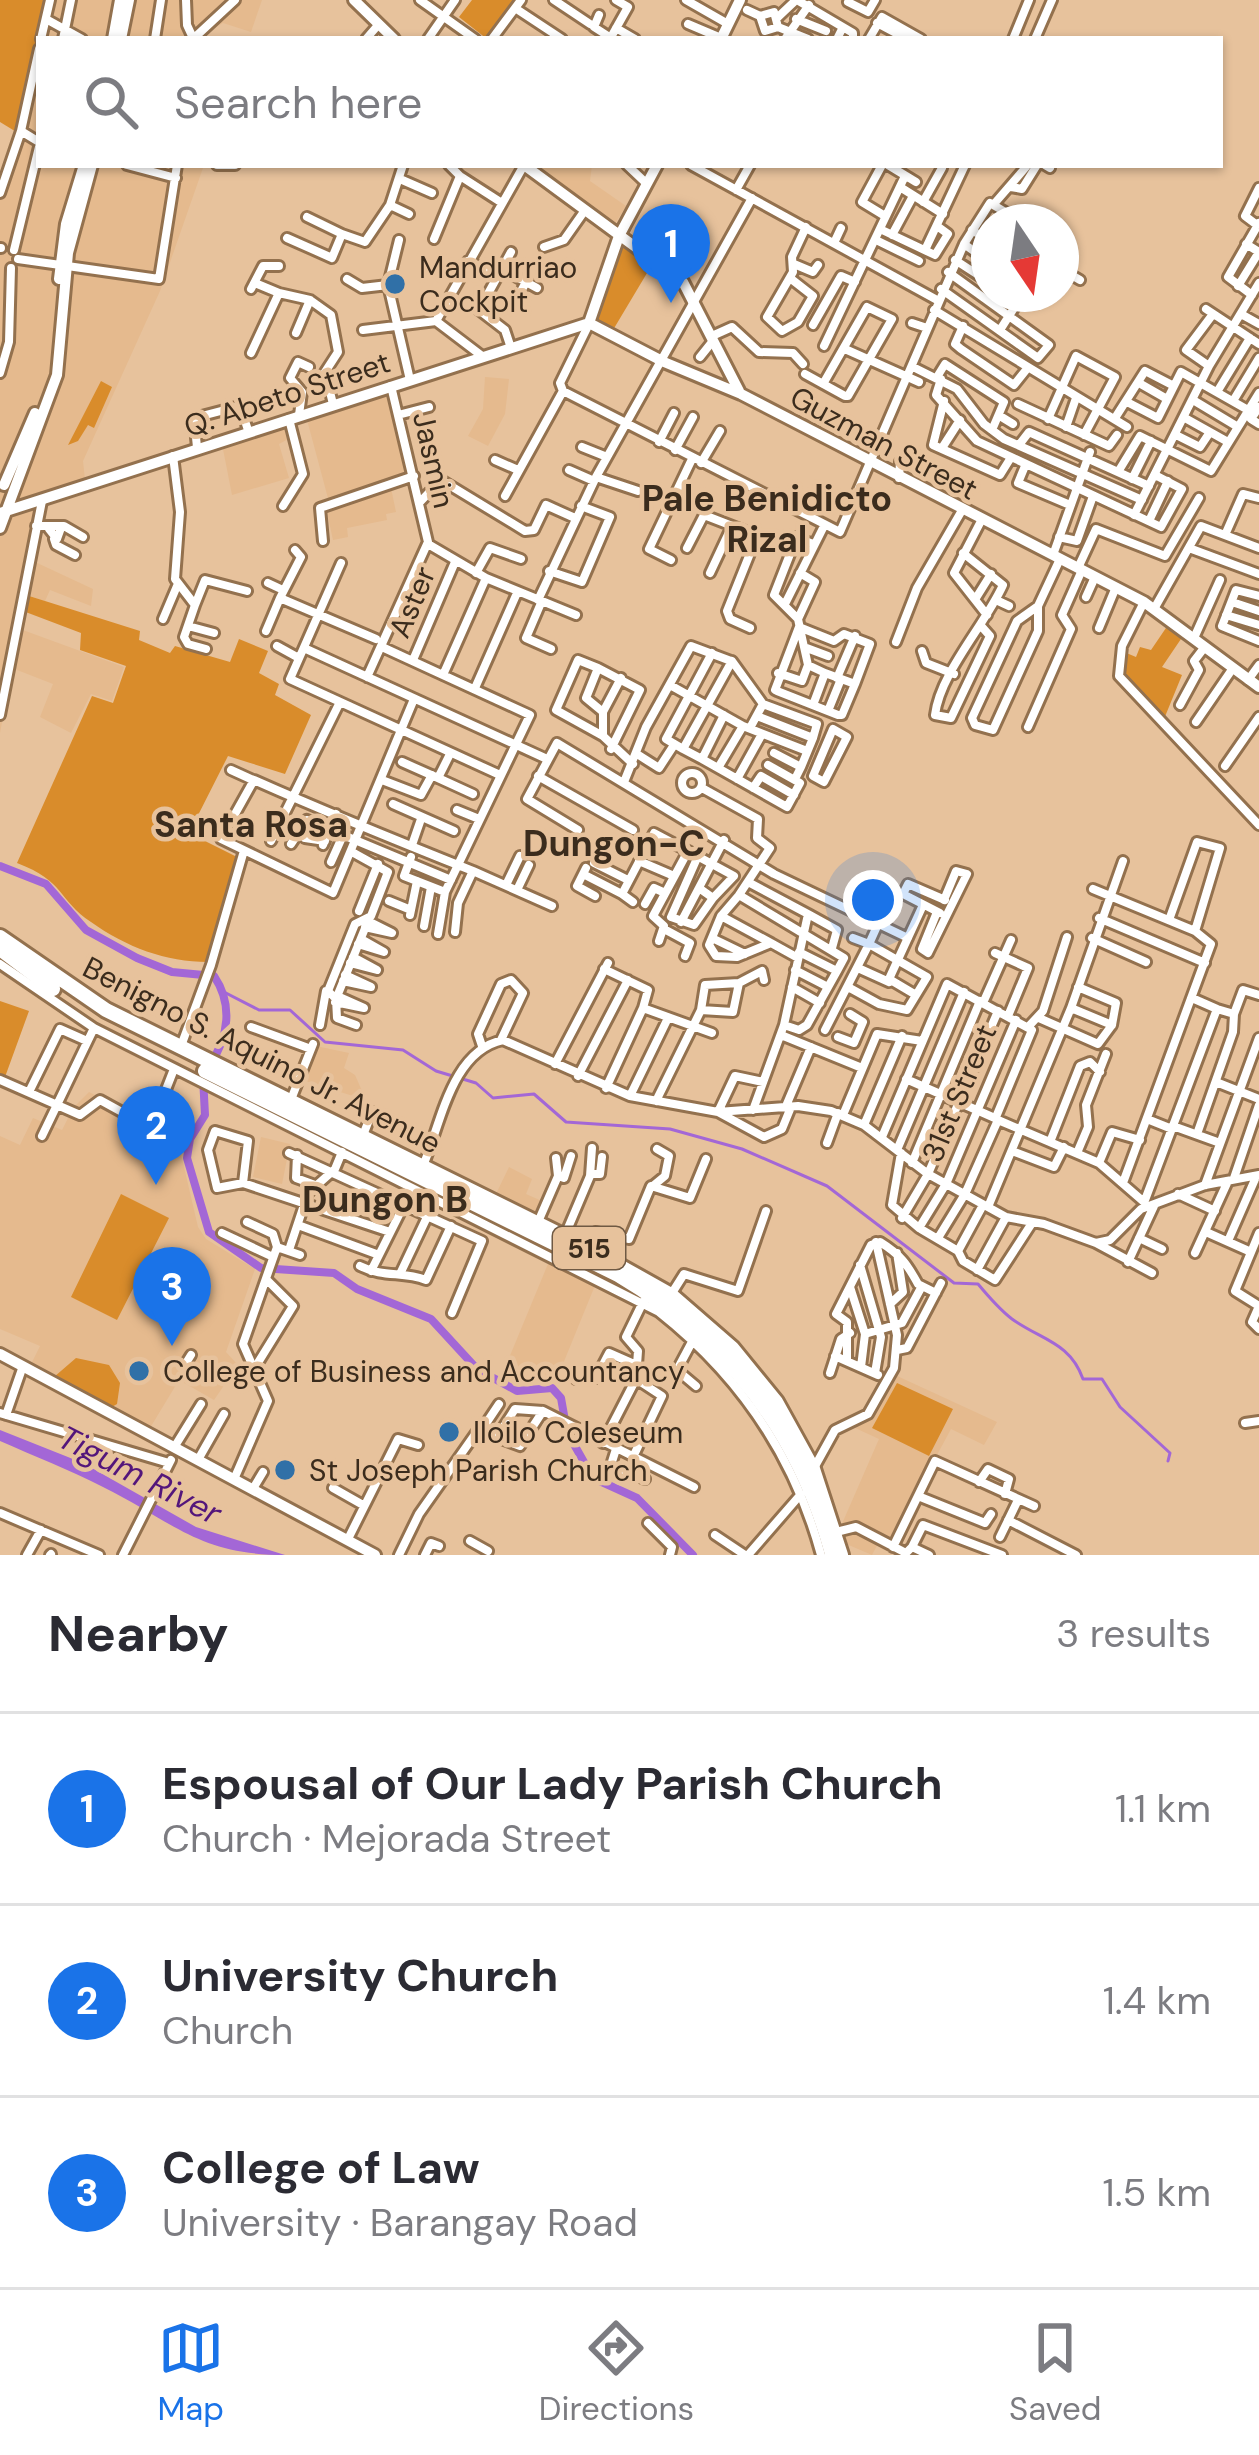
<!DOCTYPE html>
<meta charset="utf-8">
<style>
:root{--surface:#fff;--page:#f2f2f3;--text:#2b2b33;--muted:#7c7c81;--line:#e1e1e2;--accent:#1a73e8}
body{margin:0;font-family:"DM Sans",sans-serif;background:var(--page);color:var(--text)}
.compass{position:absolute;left:971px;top:204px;width:108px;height:108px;border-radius:50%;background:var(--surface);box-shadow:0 3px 9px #0004;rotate:167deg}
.you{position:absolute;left:873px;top:900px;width:42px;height:42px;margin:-30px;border:9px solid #fff;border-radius:50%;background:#1a73e8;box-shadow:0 0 0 18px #1a73e833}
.badge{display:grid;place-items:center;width:78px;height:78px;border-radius:50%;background:var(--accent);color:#fff;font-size:39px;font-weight:700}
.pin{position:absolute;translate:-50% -99px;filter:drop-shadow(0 3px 6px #0008)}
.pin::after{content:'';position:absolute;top:63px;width:42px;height:36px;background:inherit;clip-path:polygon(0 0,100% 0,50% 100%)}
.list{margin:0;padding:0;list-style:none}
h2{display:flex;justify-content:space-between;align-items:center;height:156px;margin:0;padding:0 48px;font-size:51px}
h2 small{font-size:39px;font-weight:400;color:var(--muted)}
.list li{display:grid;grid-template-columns:78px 1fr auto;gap:36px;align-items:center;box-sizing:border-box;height:192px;padding:0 48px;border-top:3px solid var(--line)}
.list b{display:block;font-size:45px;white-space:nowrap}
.list p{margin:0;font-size:39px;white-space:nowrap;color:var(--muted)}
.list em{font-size:39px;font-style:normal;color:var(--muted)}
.icon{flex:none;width:66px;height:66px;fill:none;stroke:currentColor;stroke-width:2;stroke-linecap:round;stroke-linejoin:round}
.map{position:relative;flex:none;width:1259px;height:1555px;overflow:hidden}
.search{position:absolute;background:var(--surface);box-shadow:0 3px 9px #0004;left:36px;right:36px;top:36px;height:132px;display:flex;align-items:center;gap:30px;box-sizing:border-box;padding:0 42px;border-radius:0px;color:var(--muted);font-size:45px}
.sheet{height:732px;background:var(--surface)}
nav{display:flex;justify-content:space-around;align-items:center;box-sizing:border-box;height:168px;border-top:3px solid var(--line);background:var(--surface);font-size:33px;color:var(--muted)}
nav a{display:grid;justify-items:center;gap:6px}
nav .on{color:var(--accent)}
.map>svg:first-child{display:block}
</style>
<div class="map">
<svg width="1259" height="1555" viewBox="0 0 1259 1555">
<rect width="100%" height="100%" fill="#e7c29c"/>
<path fill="#e5ba8e" d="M47,0H262L251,32L223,23L195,39H39V165H204L160,291L83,461L85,480L45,494L33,561L93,589L91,606L50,590L45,601L27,595L20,629L124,667L112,701L91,694L71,733L40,717L53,684L12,668L0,733V188L19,131Z
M528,165H592L590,181L626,206L613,227Z
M485,377L509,379L505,414L488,446L468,436L483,409Z
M389,391L409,477L362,495L391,488L396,512L386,514L387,520L347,528L348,537L333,540L325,503L329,502L306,416Z
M288,423L292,437L279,444L289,478L232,495L222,444Z
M316,1046L349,1053L344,1068L355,1075L366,1100L305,1081Z
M89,1092L130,1113L141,1093L194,1123L181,1154L198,1227L206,1239L255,1269L226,1352L238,1365L214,1400L179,1380L150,1428L30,1366L40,1346L0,1329V1136L20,1145L33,1118L62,1130L73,1108Z
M261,1137L290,1144L282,1184L253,1177Z
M509,1167L532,1179L526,1194L544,1202L538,1215L495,1196Z
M550,1259L596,1283L556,1381L507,1363Z
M895,1375L997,1422L984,1445L951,1429L890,1542L881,1538L872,1555L844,1543L841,1526L879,1439L853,1427L871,1417Z"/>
<path fill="#d98c2b" d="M0,0H47L18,133L0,122Z
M472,0H517L487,39L459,17Z
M624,243L653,263L613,330L594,321Z
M101,381L112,387L94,428L88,425L78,441L68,445Z
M26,595L140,631L139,640L170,653L175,646L230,662L239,639L268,651L259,673L279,684L275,695L311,715L285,774L228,756L189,833L239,858L208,962C166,962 126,947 91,922C58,900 65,881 17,863L92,696L113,703L126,666L80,650L81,633L23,611Z
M1168,625L1183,636L1162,667L1182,675L1164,719L1121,675L1124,652L1136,657L1140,647L1151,650Z
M0,1001L29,1011L5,1077L0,1075Z
M121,1194L169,1218L117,1320L71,1297Z
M76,1358L109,1365L120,1383L117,1404L110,1408L54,1377Z
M897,1383L953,1409L929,1456L872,1428Z"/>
<path fill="#a367d6" d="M0,1430L83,1463L196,1527L285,1555C199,1555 175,1523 103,1487C70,1470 34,1456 0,1441Z"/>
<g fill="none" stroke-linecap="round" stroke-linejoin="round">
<path stroke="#a367d6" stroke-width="3" d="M222,991L259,1010H290L325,1042L403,1050L436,1071L476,1083L493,1098L534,1094L566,1122L670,1129L742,1149L827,1186L954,1283L978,1284C988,1296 999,1309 1012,1319C1041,1340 1070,1342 1083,1379H1102L1120,1407L1170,1453L1168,1461"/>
<path stroke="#a367d6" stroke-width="8" d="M0,866L46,884L86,930L137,958L172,972L214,976C233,1004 229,1037 210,1064
M203,1077L205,1115L190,1139L187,1158L209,1232L261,1268L334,1273L357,1289L431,1319L477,1369L517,1391L552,1388L561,1398L567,1432L593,1478L637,1498L693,1555"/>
<defs>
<path id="minor" d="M186,0L187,25L193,38
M420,0L475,39
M554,0L590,24
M686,0L728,24
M797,0L853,33V39
M848,2L868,12L875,0
M515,8L562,39
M747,10L760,16
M599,15L594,27L611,38
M778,17L796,0
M46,19L82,39
M796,19L826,31
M877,23L907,39
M688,24L721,38
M778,27L774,12L760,16L765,31L778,27L808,39
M616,28L635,39
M41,39L50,0
M63,39L71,0
M155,39L161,0
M193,39L235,0
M366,39L379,24
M428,39L455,0
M492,39L521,0
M610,39L628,7L616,0
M785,39L809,5
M837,39L843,27
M869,39L882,17L921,39
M1013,39L1029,0
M1035,39L1052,0
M21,131L39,142
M127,165L176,178
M217,165H235
M627,165L646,183
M691,165L937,300
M882,165L862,202L885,216
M888,165L916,182
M1045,165L1050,168
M460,176L502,203
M400,179L432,193
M900,187L943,214
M1011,187L1022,189L1037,165
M736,190L750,165
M0,193L21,131L39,49
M923,202L942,168
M994,204L1026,167
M390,205L409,214
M307,217L342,234
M1257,225L1245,216L1259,188
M880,229L935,255L948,234L937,226
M972,230L989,241
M892,235L913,196
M287,238L332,258L342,234L365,242L390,205L403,165
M434,239L460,176L449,165
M399,240L388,285L410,380
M876,240L919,261
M834,243L841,228
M964,244L989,262
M544,247L564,240L583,213
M0,248H1
M14,250L39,147
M925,250L965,165
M511,252L479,310L505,330L511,348
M18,259L159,279L177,165
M955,260L989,282
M468,261L496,277
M794,264L813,272L818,265
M502,269L537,288
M1061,269L1080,280
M790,278L813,296L798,322L782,331L767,317L793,272L792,257L806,227
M347,279L362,288L388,285
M255,283L279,293
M1238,286L1259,252L1246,244
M251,289L263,266H279
M941,289L1038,358L1049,345L948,272
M1007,294L1018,301
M1252,295L1228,277L1259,223
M518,297L526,282
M1206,309L1259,344
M934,310L1127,427
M1241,314L1259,324
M912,323L927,328
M589,324L560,383L563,391L840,532L964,244L990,203L1022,222
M813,325L841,276L855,282
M963,326L955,344L961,349L1014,385L1026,370
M363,330L436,321
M1000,330L1023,294
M296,333L310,300L331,315L338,352L325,372L333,404
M712,336L732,327L759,352L793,353L803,364
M824,346L905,176
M845,349L919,382
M251,353L279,293L310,300
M482,356L436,321L524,165
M700,357L712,342
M1209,366L1186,350L1213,314
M913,367L957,389L984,424L1004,439L1142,500
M0,373L9,342L11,268
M805,374L845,396H848L892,319L867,307L823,384
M937,377L945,364L1004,402L992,430
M941,379L936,395L977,441L1161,527L1182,489L1155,475
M1139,383L1167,399
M1217,392L1250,338
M1193,400L1238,427
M944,401L933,445L1000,475L1010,459
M1233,401L1259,358
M1127,402L1158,418L1181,372L1248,410
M1018,404L1109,446L1117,435
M1259,407L1251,419L1259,424
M299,415L302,392L290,378L298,362L309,367
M398,415L429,407
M1000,416L1013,424
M1115,418L1145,371L1174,386
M1185,418L1228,442
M1048,419L1076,356L1115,377L1084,435
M1066,427L1076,398
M1176,435L1200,447L1210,432
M659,442L674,413
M1019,445L1029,432L1149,486
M197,447L194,418L240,406L248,430
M582,447L607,457
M942,448L960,420
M675,450L693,417
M173,456L180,512L175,579L195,605L184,637L188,644L206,649
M495,460L518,470
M701,463L720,431
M1025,466L1018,483L1070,505
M569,470L594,481
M1118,472L1140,436L1211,471L1259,393
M596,477L638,491
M899,478L900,462L916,455
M1132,479L1151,441
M505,496L563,391
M420,502L441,480L525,531L534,530L546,505L575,518
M283,506L303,474L289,419
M1134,515L1209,366L1259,283
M981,521L954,573L987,615
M1149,521L1168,481
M36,526H64L83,537
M49,529L57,539L61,528
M1225,535L1243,494L1259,498
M1059,537L1077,541L1093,496
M54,539L56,545L75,555
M323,541L320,508L414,476
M428,544L486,578L576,615
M784,547L795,537L813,544
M687,548L704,515L792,549L774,595L798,619L804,647
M1189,548L1259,574
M295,550L301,557L280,598L376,639
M963,553L1003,585C985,625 940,673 935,715L951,718L990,636L982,627
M1053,555L1090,452
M671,560L649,549L692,459
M341,563L290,679L500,775
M1078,568L1096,529L1165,556L1199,498
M549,571L582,582L610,517L581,506
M476,573L490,548L521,559
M710,573L732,526
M268,583L283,590
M1259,596L1236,590L1222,626L1259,641
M1086,597L1095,577
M976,598L991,574
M538,600L596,477L752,198
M996,600L1009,606
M786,602L824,526
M1144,602L1122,646L1119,676L1259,825
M1232,602L1259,611
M541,603L526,638L551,649
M195,605L205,580L247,591
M1038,606V631L993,730L975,725L972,718L1017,621L1038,606L1060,559
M1154,609L1201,526L1259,548
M1226,615L1259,625
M163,619L177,586
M798,619L815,582L800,573
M188,626L214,633
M750,628L730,619L727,611L757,536
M1099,628L1116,587
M266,631L280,598
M1194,638L1220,580
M896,642L917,588L961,512
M277,646L297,657
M382,647L530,715L445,892L438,934
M304,648L547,759
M922,651L926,663L954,674
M413,660L455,562
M578,660L598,668L586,698L603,712V736L556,710Z
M808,665L804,647L828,656
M598,668L640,690L611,749
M778,673L802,681L808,665L825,673
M443,675L486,578
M367,677L428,542L391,386
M837,678L855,636
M1248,680L1259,665
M670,685L743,726L807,751
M475,688L517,593
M414,699L333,893L221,839L254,780C326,812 400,842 473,871L458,903L455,932
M763,704L817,724L813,738
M813,705L825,673L855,684L870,644L844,634L834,641L799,627L775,690L777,691L838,715H842L855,684
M1180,705L1199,670L1194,661L1204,648
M828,711L841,679
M603,712L621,678
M0,715L42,501
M724,715L702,759L683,749L732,661L763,704L750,728
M757,716L813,738L801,767
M1196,722L1233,668
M1028,727L1071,629L1062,615L1082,570
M833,729L847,737L824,782L813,776Z
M603,736L633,764
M683,749L666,739L712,653
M774,753L801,767L795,779
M637,754L659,768L674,745
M702,759L787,807L800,783L768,765
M402,762L438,778L450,754
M1225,766L1259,717
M718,768L743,726
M231,770L253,780
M682 783a10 10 0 1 1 20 0a10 10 0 1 1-20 0Z
M538,776L633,830
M438,778L473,794
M737,779L762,734
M382,780L421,795L432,775
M624,782L646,727L691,646L731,661
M702,788L758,819L757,838L770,848L739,895
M753,788L761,776L794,795
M393,804L454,831
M457,810L479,819
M578,830L527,799L557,743L774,874L908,938
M305,838L325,841
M271,841L340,702
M291,844L307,820L451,880
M323,845L336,814
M412,845L421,819
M352,852L388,872L371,916L355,924L328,991L336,999L337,1018L356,1025
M698,856L671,917L694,925L713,898L699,888
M411,857L404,876L445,892
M639,861L674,876
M331,862L344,833
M594,863L628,880
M586,868L577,886L595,896
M473,871L552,906
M583,874L622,894L654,833L688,851
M748,882L808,914L784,1025L753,1110
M506,885L520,856
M1093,889L1195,931L1211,944L1124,1180
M517,890L529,865
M622,894L633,902
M389,901L411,910
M645,904L654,888L665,893
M359,911L378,864
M937,912L922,949L928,953L967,874L956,871L944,900
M940,913L903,894L908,884L945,900
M808,914L837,930L832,948
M410,915L417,881
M721,916L739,895L844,958L837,971L799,952
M1099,918L1205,963
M1169,920L1197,842L1220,848L1195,931
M681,922L724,840
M424,926L431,887
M664,929L690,943L685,956
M712,938L745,954
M1092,938L1146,962
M659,941L664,926L653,916L688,851L734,876L713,898
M771,943L721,916L709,945L716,956L737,957L771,943L798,958
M358,944L384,952L361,939
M995,953L1028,968L1008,1016
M350,963L377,970L353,957
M0,964L94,1028L659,1312C740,1376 794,1455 821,1555
M858,968L889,982
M604,969L648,990L643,1008L712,1033
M795,970L828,987
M343,981L371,987L345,975
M739,983L762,971L764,980
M792,987L820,1003
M848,987L879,1004L907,1010L927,977L869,944L878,924
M1078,987L1116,1003L1112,1025
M916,995L889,979L923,905
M336,999L368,921L392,933L365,927
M335,1002L364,1008L337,996
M983,1003L1011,940
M1217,1009L1234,1014L1243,990L1259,995
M1039,1018L1098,1044L1112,1025L1071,1008
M320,1025L326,991
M784,1025L799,1030L807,1025L837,971
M1029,1026L1043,1011L1067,937
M251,1027L311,1049
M825,1030L869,944L853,938
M781,1035L862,1068
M838,1037L854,1043L863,1022L850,1014
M181,1046L211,965L243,854
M482,1046L478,1034L501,984L511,980L523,993L501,1040
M555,1064L608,963
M578,1076L628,980
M906,1079L997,1119
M0,1080L80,1115L100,1100L151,1128L174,1069
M763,1082L735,1076L718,1112L764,1137L782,1129L791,1107
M1216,1082L1259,1099
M606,1088L643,1008
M29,1092L60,1029L87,1041
M630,1096L668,1018
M656,1101L701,1010L705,985L739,983L733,1012L701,1010
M290,1102L313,1044
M786,1106L811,1047
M843,1115L877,1034L922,1041
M1147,1119L1172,1129
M864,1125L902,1036
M1173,1126L1220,1143
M1197,1134L1233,1032L1234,1014
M42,1136L94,1028
M882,1137L947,984L1032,1030L996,1117
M362,1138L372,1112
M1140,1140L1112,1132L1099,1163L1144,1202
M1050,1142L1080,1066L1090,1062L1100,1072
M827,1143L838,1113
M897,1150L964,992
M1012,1151L1054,1167L1064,1147
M289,1153L482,1241L452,1313
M901,1153L892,1205L919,1228L946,1184L1016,1020
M1077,1153L1088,1127L1086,1105L1106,1054
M297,1155L296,1178L315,1185
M912,1163L980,1001
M423,1166C441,1124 451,1051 503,1040L630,1096L718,1112L798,1106L831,1111L864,1125L928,1174L1006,1217L1044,1224L1096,1243L1110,1240L1141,1209L1205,1185L1259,1175
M591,1174H600L602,1157
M558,1176L564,1178L571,1156
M1234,1178L1259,1105
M243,1183L248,1141L215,1131L208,1150L217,1188L243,1183L390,1232
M654,1185L665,1176L669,1156L657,1149
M1205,1185L1259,1038
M1178,1194L1215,1211
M1145,1200L1217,1009L1192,998
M983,1205L958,1251L963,1261L995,1280L1032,1223
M988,1207L1071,1008L1123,861
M902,1218L928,1174L998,1011
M247,1222L273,1234L277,1247
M538,1222L558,1176L556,1158
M298,1225L379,1255
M919,1228L958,1251
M1206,1232L1251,1252
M222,1233L273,1257
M565,1235L590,1176L592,1148
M938,1238L965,1194L998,1120L1099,1163
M1139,1238L1162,1249
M1228,1241L1256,1177
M1096,1243L1152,1273
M588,1246L596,1232L629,1239L651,1186L690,1198L706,1159
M289,1250L308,1193L335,1169L342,1152
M1195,1253L1228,1181
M1128,1262L1154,1206
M860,1265L881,1337L875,1373
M360,1266C384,1278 402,1271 426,1280L451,1226
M977,1270L1006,1217
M371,1271L405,1203
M400,1274L428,1215
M850,1287L865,1334L861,1367
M672,1293L684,1274L738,1291L766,1211
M890,1304L903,1292L897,1253
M1259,1306L1235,1291L1259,1233
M1259,1306L1252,1322L1259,1329
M865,1334L902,1323L922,1286
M693,1340L677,1370L696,1386
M897,1350L907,1348L941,1283
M835,1356L878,1375
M847,1361V1322L836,1314L871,1245L880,1242C901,1255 907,1264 918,1284L936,1293
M186,1363L191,1355
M256,1366L293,1306L268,1281
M830,1373L841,1339L850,1333
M576,1379L580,1374L596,1378L609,1353L634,1364
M0,1413L169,1463
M6,1415L23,1366
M1245,1423L1259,1421
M483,1428L499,1404
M499,1434L515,1409L543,1411L694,1487
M603,1443L636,1379L638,1351L626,1337L643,1302
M175,1446L201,1404
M616,1449L611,1465L645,1479
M633,1457L662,1396L636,1379
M199,1458L224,1414
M814,1468L835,1430L868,1414L894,1368L897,1335L876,1242
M235,1477L268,1401L243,1344L277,1247L300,1255
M979,1482L988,1469L1009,1479L1005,1494
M254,1487L263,1472
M333,1488L363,1505
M918,1496L985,1523L991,1514
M0,1513L99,1555
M1008,1520L1076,1555
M648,1523L672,1547L670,1555
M836,1532L856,1527L906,1553L912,1547L929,1555
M715,1535L745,1555
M1000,1537L1018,1500
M348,1539L398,1439L418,1445
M470,1541L488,1551
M893,1547L935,1461L1034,1506
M912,1547L923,1525L1002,1555
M27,1555L41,1530
M50,1555L51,1554
M123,1555L171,1460
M399,1555L419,1514L478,1430L520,1446L543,1411
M425,1555L431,1543L439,1546
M748,1555L801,1494"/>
<path id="major" d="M354,0L394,39
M113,39L120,0
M121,39L129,0
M721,39L740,0
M524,165L683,282L739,391
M59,279L66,224L84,165
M589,323L664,362L741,394L1144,602L1259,687
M589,323L619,236L657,165
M4,485L35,413
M0,513L589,323
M0,528L57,375L68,253L92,165
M0,1354L375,1555"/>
<path id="highway" d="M0,937L106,1010L587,1248L671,1295L732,1348L776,1402L813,1469L841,1555
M0,949L53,989
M205,1071L618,1275C727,1339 799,1432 832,1554"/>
</defs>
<use href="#minor" stroke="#93714e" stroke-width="14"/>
<use href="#major" stroke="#93714e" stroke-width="16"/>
<use href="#highway" stroke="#93714e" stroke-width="20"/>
<use href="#minor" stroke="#fff" stroke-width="8"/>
<use href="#major" stroke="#fff" stroke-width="10"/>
<use href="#highway" stroke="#fff" stroke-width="14"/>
</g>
<g fill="#3070a7" stroke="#e7c29c" stroke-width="4.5">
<circle cx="395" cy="284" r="12"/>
<circle cx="139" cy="1371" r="12"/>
<circle cx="449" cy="1432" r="12"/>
<circle cx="285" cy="1470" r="12"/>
</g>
<g text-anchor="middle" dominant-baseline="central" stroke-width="9" stroke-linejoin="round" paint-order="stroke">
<rect fill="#e7c29c" stroke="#6f5943" stroke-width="3" x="553" y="1227" width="72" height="42" rx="9"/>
<g font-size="27" font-weight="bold" fill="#3b2c1d">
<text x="589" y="1248">515</text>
</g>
<g font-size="30" fill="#3b2c1d" stroke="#e7c29c" text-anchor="start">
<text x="419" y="267">Mandurriao<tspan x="419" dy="34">Cockpit</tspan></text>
<text x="163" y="1371">College of Business and Accountancy</text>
<text x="473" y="1432">Iloilo Coleseum</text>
<text x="309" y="1470">St Joseph Parish Church</text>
</g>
<g font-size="30" fill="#3b2c1d" stroke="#e7c29c">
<text transform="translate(287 394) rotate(-18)">Q. Abeto Street</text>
<text transform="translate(884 443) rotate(28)">Guzman Street</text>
<text transform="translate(434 460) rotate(77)">Jasmin</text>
<text transform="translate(412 602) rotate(-67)">Aster</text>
<text transform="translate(262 1055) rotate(27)">Benigno S. Aquino Jr. Avenue</text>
<text transform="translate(959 1093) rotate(-67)">31st Street</text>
</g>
<g font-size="33" font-style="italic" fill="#53167b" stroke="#e7c29c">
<text transform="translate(140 1475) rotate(27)">Tigum River</text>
</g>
<g font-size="36" font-weight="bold" fill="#3b2c1d" stroke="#e7c29c">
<text x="767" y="498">Pale Benidicto<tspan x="767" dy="41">Rizal</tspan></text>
<text x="251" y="824">Santa Rosa</text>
<text x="614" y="843">Dungon-C</text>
<text x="385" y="1199">Dungon B</text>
</g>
</g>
</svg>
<svg class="compass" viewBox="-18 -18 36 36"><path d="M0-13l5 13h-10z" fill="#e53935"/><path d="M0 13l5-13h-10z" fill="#7c7c81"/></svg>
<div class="you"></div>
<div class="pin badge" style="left:671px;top:303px">1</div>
<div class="pin badge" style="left:156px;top:1185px">2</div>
<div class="pin badge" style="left:172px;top:1346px">3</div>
<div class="search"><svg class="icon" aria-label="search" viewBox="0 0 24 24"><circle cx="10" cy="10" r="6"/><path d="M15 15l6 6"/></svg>Search here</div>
</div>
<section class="sheet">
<h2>Nearby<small>3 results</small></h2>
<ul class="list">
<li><span class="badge">1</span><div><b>Espousal of Our Lady Parish Church</b><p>Church · Mejorada Street</p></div><em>1.1 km</em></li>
<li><span class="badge">2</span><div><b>University Church</b><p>Church</p></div><em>1.4 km</em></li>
<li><span class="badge">3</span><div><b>College of Law</b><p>University · Barangay Road</p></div><em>1.5 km</em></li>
</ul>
</section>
<nav>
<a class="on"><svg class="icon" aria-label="map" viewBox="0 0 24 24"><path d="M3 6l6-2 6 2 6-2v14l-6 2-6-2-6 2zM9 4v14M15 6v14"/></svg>Map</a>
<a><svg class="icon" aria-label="directions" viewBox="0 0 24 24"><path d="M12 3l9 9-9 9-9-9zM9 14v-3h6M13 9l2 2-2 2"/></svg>Directions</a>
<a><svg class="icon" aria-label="saved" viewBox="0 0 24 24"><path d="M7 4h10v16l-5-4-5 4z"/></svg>Saved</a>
</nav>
